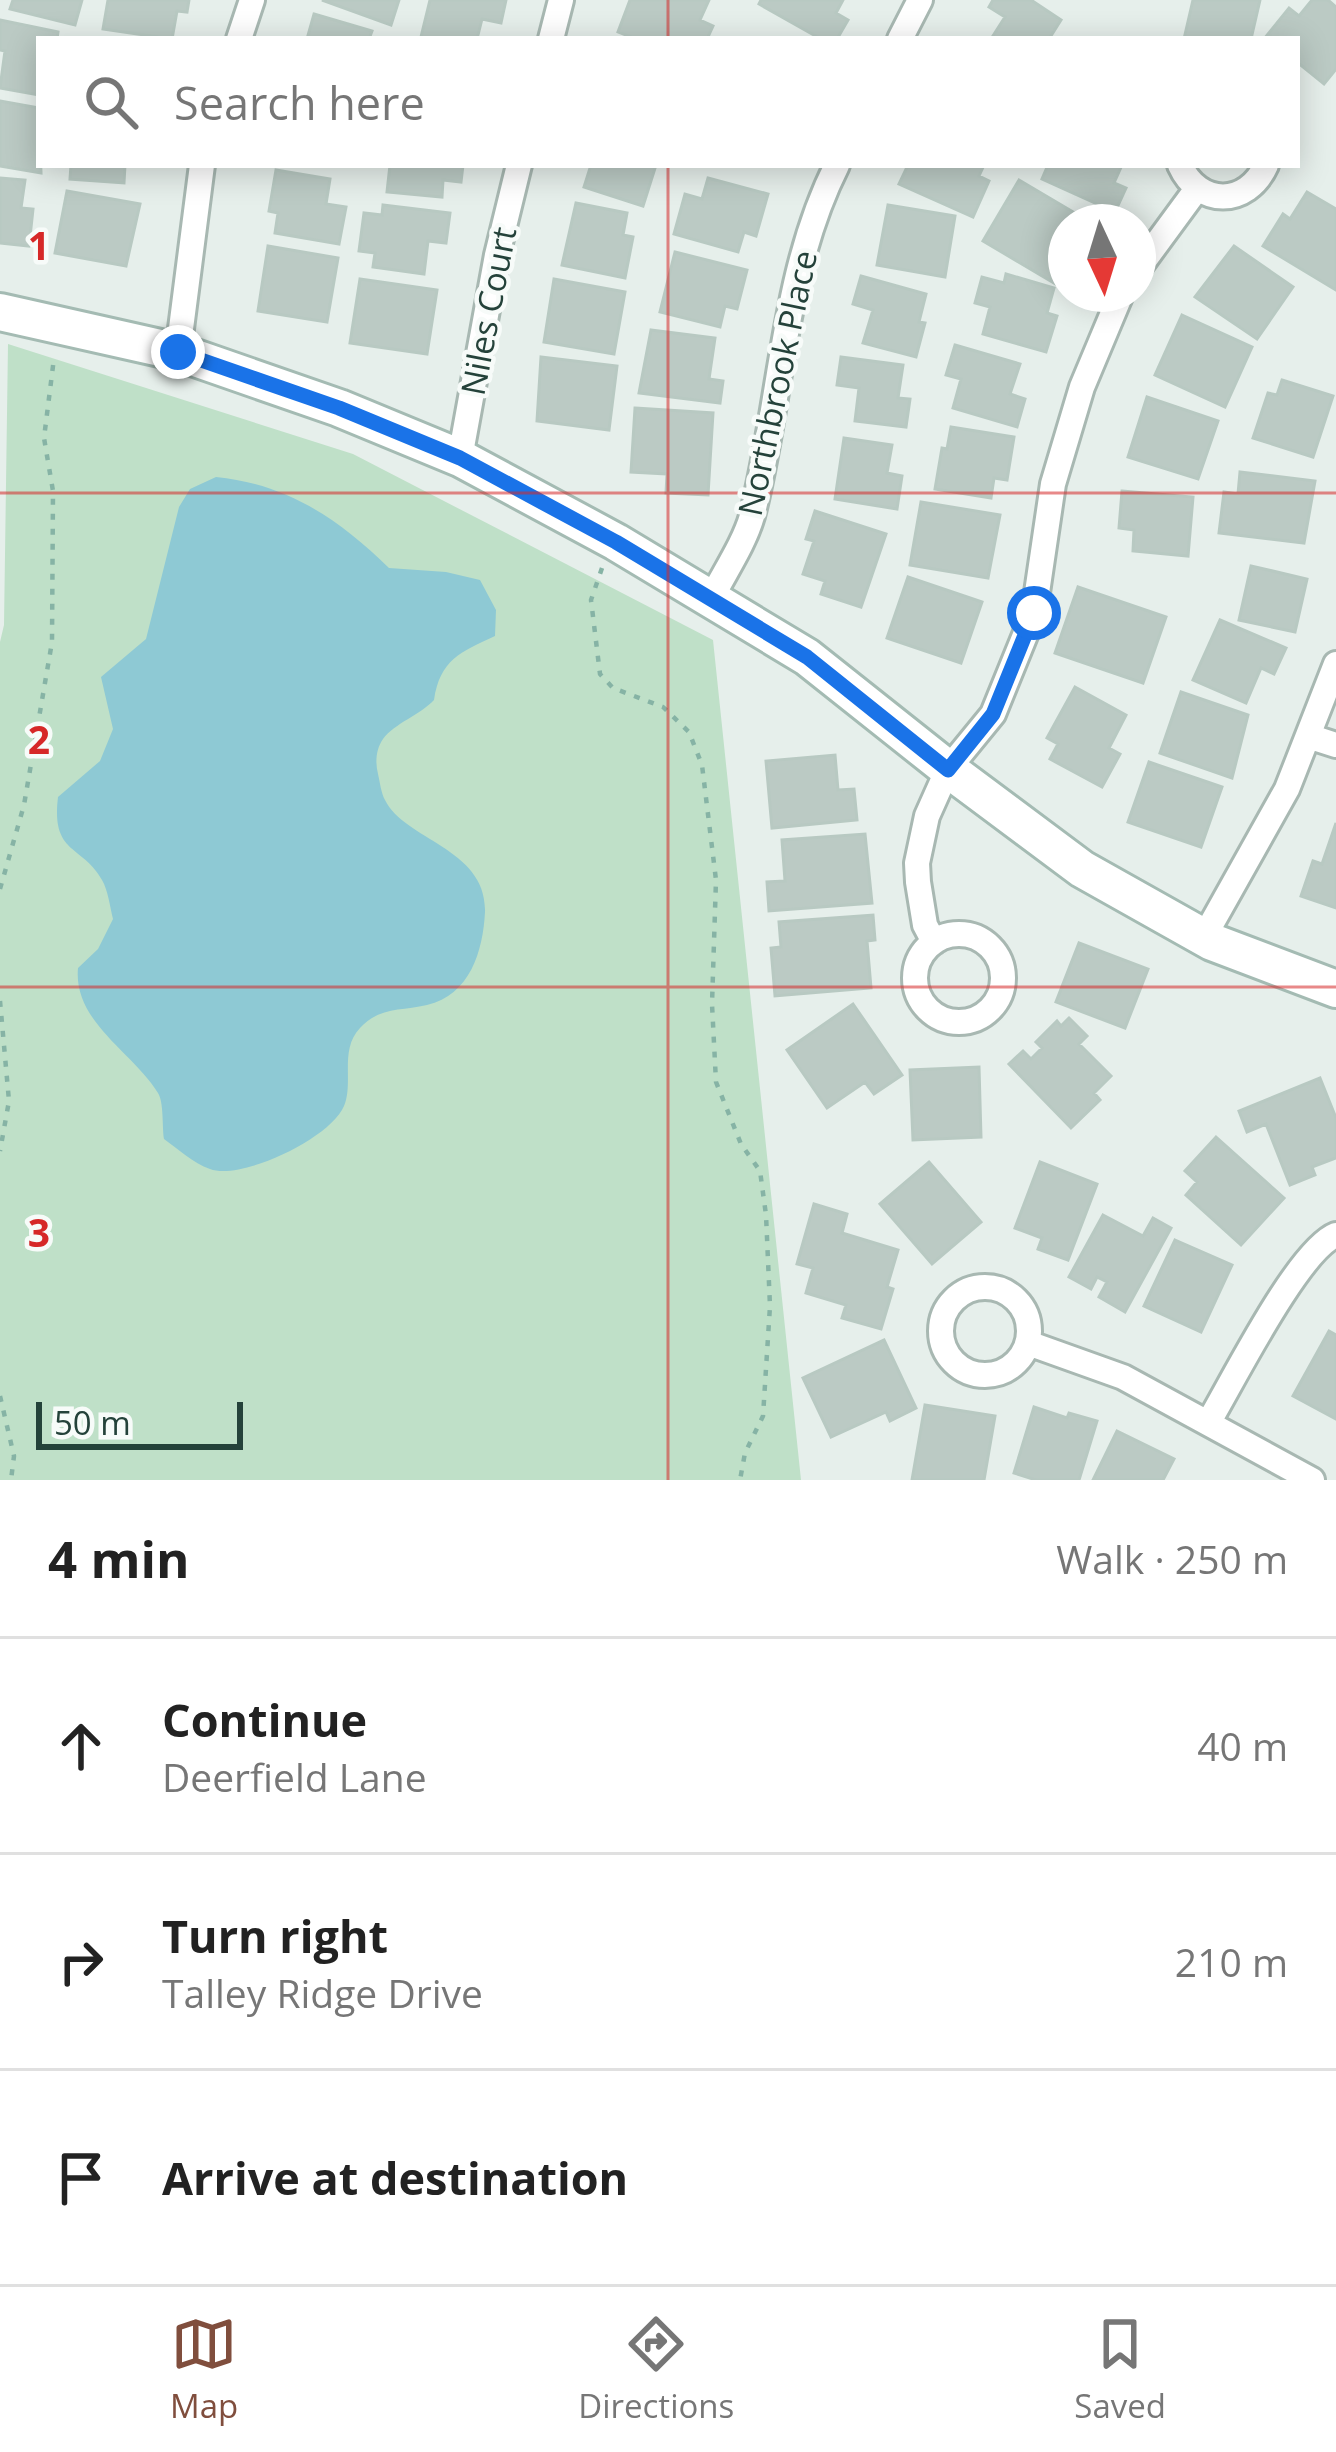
<!DOCTYPE html>
<meta charset="utf-8">
<style>
:root{--surface:#fff;--page:#f2f2f2;--text:#222;--muted:#767676;--line:#e0e0e0;--accent:#804e3d}
body{margin:0;font-family:"Open Sans",sans-serif;background:var(--page);color:var(--text)}
.compass{position:absolute;left:1048px;top:204px;width:108px;height:108px;border-radius:50%;background:var(--surface);box-shadow:0 6px 30px #0003;rotate:176deg}
.scale{position:absolute;left:36px;bottom:30px;width:207px;box-sizing:border-box;padding-left:12px;border:6px solid #24423a;border-top:0;font-size:33px;line-height:42px;white-space:nowrap;color:#24423a;-webkit-text-stroke:9px #f7fbf9;paint-order:stroke}
.stop{position:absolute;width:36px;height:36px;margin:-27px;border:9px solid #1a73e8;border-radius:50%;background:#fff}
.stop.end{background:#1a73e8;border-color:#fff;box-shadow:0 3px 12px #0008}
.list{margin:0;padding:0;list-style:none}
h2{display:flex;justify-content:space-between;align-items:center;height:156px;margin:0;padding:0 48px;font-size:51px}
h2 small{font-size:39px;font-weight:400;color:var(--muted)}
.list li{display:grid;grid-template-columns:78px 1fr auto;gap:36px;align-items:center;box-sizing:border-box;height:216px;padding:0 48px;border-top:3px solid var(--line)}
.list b{display:block;font-size:45px;white-space:nowrap}
.list p{margin:0;font-size:39px;white-space:nowrap;color:var(--muted)}
.list em{font-size:39px;font-style:normal;color:var(--muted)}
.icon{flex:none;width:66px;height:66px;fill:none;stroke:currentColor;stroke-width:2;stroke-linecap:round;stroke-linejoin:round}
.map{position:relative;flex:none;width:1336px;height:1480px;overflow:hidden}
.search{position:absolute;background:var(--surface);box-shadow:0 6px 30px #0003;left:36px;right:36px;top:36px;height:132px;display:flex;align-items:center;gap:30px;box-sizing:border-box;padding:0 42px;border-radius:0px;color:var(--muted);font-size:45px}
.sheet{height:804px;background:var(--surface)}
nav{display:flex;justify-content:space-around;align-items:center;box-sizing:border-box;height:168px;border-top:3px solid var(--line);background:var(--surface);font-size:33px;color:var(--muted)}
nav a{display:grid;justify-items:center;gap:6px}
nav .on{color:var(--accent)}
.map>svg:first-child{display:block}
</style>
<div class="map">
<svg width="1336" height="1480" viewBox="0 0 1336 1480">
<rect width="100%" height="100%" fill="#e6efeb"/>
<path fill="#bfe0c8" d="M8,344L353,454L713,640L801,1480H0V642L4,625Z"/>
<path fill="#8ec9d4" d="M216,477C287,484 339,519 389,568L446,572L480,580L496,610L495,636C460,652 440,660 434,700C420,715 395,723 383,739C376,749 375,762 378,774C380,782 381,793 385,800C404,840 487,848 485,912C483,951 470,995 427,1005C401,1011 379,1007 360,1028C339,1050 354,1082 344,1106C331,1138 241,1181 210,1169C193,1163 178,1149 164,1139C162,1126 164,1103 158,1093C133,1052 73,1022 78,968L98,949L113,919C110,907 108,890 102,880C82,844 51,855 58,797L100,761L113,729L101,677L146,639L179,507L190,489Z"/>
<path fill="#bbcac4" stroke="#b8c9c2" stroke-width="3" d="M13,0H82L75,25L10,9Z
M108,0H189L187,12L177,11L172,39L103,29Z
M322,0H399L391,25Z
M430,0H506L501,23L482,19L477,39H429L421,37Z
M630,0H709L700,20L713,26L707,39H636L618,32Z
M761,0H843L836,13L848,20L837,39H821L759,4Z
M993,0H1031L1061,20L1049,39H991L1005,17L989,7Z
M1193,0H1260L1251,39H1184Z
M1312,0H1328L1336,7V69L1324,84L1297,62V39H1264L1289,8L1299,16Z
M314,14L372,31L369,39H307Z
M0,20L58,32L57,39H39V95L0,88L5,51L0,50Z
M0,101L39,108L41,173L0,166Z
M71,165H125L124,183L70,179Z
M390,165H463L461,182L443,180L442,197L387,192Z
M591,165H656L643,206L584,187Z
M908,165H984L979,176L989,181L973,217L899,184Z
M1048,165H1122L1114,183L1126,188L1115,212L1042,179Z
M276,170L330,179L326,204L346,207L339,244L275,233L278,213L269,211Z
M0,178L25,180L21,208L33,209L29,246L0,243Z
M708,178L768,194L756,236L744,232L738,252L674,234L685,194L702,199Z
M1019,180L1090,222H1066V290L983,241Z
M67,191L140,204L126,266L55,253Z
M1307,192L1336,209V290L1263,246L1283,214L1290,219Z
M576,203L627,213L623,235L633,237L625,278L562,265Z
M383,205L450,213L446,243L428,241L424,274L373,267L375,253L359,251L364,213L382,215Z
M888,205L955,216L945,277L877,265Z
M268,246L338,258L327,322L258,311Z
M1234,246L1293,287L1257,339L1195,297Z
M675,252L747,270L737,309L725,306L720,327L660,312Z
M1006,274L1054,288L1047,313L1057,316L1046,352L983,334L990,307L975,303L982,277L1004,283Z
M861,276L926,294L919,322L925,323L916,357L863,343L873,310L853,304Z
M360,279L437,290L427,354L350,343Z
M554,279L625,292L614,354L544,342Z
M1182,315L1252,347L1225,407L1155,375Z
M651,330L715,338L709,379L723,381L720,403L639,393Z
M955,345L1020,364L1010,394L1025,399L1017,427L953,408L961,379L946,375Z
M541,357L617,366L609,430L537,421Z
M841,357L903,365L898,398L910,399L906,427L855,421L859,388L837,385Z
M1282,380L1333,396L1313,457L1253,438L1268,393L1277,395Z
M1147,397L1218,421L1198,479L1128,457Z
M635,408L713,413L708,495L666,493L667,474L631,472Z
M951,427L1014,437L1007,480L994,478L991,498L935,489L942,448L947,449Z
M844,438L892,445L887,473L902,476L897,509L835,499Z
M1240,472L1315,481L1304,543L1219,533L1224,492L1238,494Z
M1122,491L1193,497L1188,556L1133,551L1134,530L1119,528Z
M921,502L1000,515L988,578L910,565Z
M815,511L886,534L861,607L821,594L825,581L803,574L814,541L806,539Z
M1251,566L1307,579L1295,632L1239,620Z
M908,577L982,602L961,663L887,638Z
M1078,587L1166,617L1143,683L1055,653Z
M1220,620L1286,648L1274,674L1261,668L1246,703L1193,680Z
M1075,687L1126,715L1109,748L1120,754L1102,787L1050,759L1058,744L1047,738Z
M1181,692L1248,715L1232,778L1160,753Z
M835,755L838,790L854,789L857,820L772,828L766,761Z
M1149,762L1222,787L1201,847L1128,822Z
M1336,823V908L1301,896L1313,861L1322,864Z
M865,834L872,903L769,911L767,882L785,881L782,840Z
M873,915L875,940L867,941L871,988L775,996L771,948L781,947L779,922Z
M1079,943L1148,969L1125,1028L1056,1002Z
M853,1004L902,1075L874,1094L865,1082L827,1108L787,1050Z
M1069,1018L1087,1036L1079,1044L1111,1076L1094,1093L1100,1100L1071,1128L1009,1064L1023,1051L1031,1059L1042,1048L1036,1042L1057,1021L1061,1026Z
M979,1067L981,1137L913,1140L910,1070Z
M1320,1078L1336,1118V1158L1312,1167L1315,1175L1290,1185L1266,1124L1247,1132L1239,1111Z
M1216,1137L1284,1198L1241,1245L1186,1195L1197,1182L1185,1171Z
M929,1162L981,1222L932,1264L880,1204Z
M1040,1162L1097,1184L1068,1260L1038,1249L1042,1238L1015,1228Z
M814,1204L847,1214L842,1233L898,1250L887,1287L893,1289L881,1329L842,1318L846,1305L806,1293L813,1268L797,1264Z
M1103,1215L1143,1236L1153,1218L1171,1228L1125,1312L1099,1297L1107,1282L1097,1277L1091,1289L1069,1277Z
M1175,1240L1232,1265L1201,1332L1144,1306Z
M1329,1331L1336,1335V1419L1293,1396Z
M884,1340L916,1408L890,1421L886,1412L831,1437L803,1378Z
M925,1405L995,1416L984,1480H912Z
M1034,1407L1067,1418L1069,1413L1097,1421L1079,1480H1036L1014,1473Z
M1117,1431L1174,1459L1163,1480H1093Z"/>
<g fill="none" stroke-linecap="round" stroke-linejoin="round">
<defs>
<path id="street" d="M239,39L252,0
M551,39L561,0
M900,39L920,0
M1180,165C1199,207 1247,207 1266,165
M1138,269L1196,190
M178,352L202,165
M460,458L497,255L519,165
M711,599C724,573 744,544 752,516C782,399 782,274 837,165
M1308,736L1336,745
M915 978a44 44 0 1 1 88 0a44 44 0 1 1-88 0Z
M1204,937L1287,789L1336,664
M934,942L925,925L918,882L917,863L927,816L948,769L993,714L1034,613L1053,484L1082,387L1121,294
M941 1331a44 44 0 1 1 88 0a44 44 0 1 1-88 0Z
M1028,1343L1123,1377L1312,1480
M1208,1423C1232,1383 1298,1250 1336,1235"/>
<path id="secondary" d="M0,312L178,352L339,408L460,458L616,542L807,657L948,769L1082,869L1212,942L1336,989"/>
</defs>
<use href="#street" stroke="#a8b8b2" stroke-width="30"/>
<use href="#secondary" stroke="#a4bbb3" stroke-width="42"/>
<path stroke="#86b3a5" stroke-width="4.5" stroke-dasharray="6 9" stroke-linecap="butt" d="M602,568L591,600L600,674L613,688L663,707L689,732L702,765L716,880L712,1004L716,1082L741,1144L760,1171L766,1215L770,1306L763,1416L745,1453L740,1480
M0,889L24,805L52,642L53,491L44,438L54,358
M0,1001L9,1101L0,1151
M0,1396L14,1456L11,1480"/>
<use href="#street" stroke="#fff" stroke-width="24"/>
<use href="#secondary" stroke="#fff" stroke-width="36"/>
</g>
<g fill="none" stroke-linecap="round" stroke-linejoin="round">
<path stroke="#1a73e8" stroke-width="15" d="M178,352L339,408L460,458L616,542L807,657L948,770L993,714L1034,613"/>
</g>
<path fill="none" stroke="#d62828" stroke-width="3" stroke-opacity="0.55" d="M668,0V39M668,165V1480M0,493H1336M0,987H1336"/>
<g text-anchor="middle" dominant-baseline="central" stroke-width="9" stroke-linejoin="round" paint-order="stroke">
<g font-size="33" fill="#24423a" stroke="#f7fbf9">
<text transform="translate(488 311) rotate(-79)">Niles Court</text>
<text transform="translate(777 383) rotate(-78)">Northbrook Place</text>
</g>
</g>
<g font-size="39" text-anchor="middle" font-weight="bold" fill="#d62828" stroke="#f7fbf9" stroke-width="9" stroke-linejoin="round" paint-order="stroke">
<text x="39" y="260">1</text>
<text x="39" y="754">2</text>
<text x="39" y="1247">3</text>
</g>
</svg>
<svg class="compass" viewBox="-18 -18 36 36"><path d="M0-13l5 13h-10z" fill="#e53935"/><path d="M0 13l5-13h-10z" fill="#767676"/></svg>
<div class="scale">50 m</div>
<div class="stop" style="left:1034px;top:613px"></div>
<div class="stop end" style="left:178px;top:352px"></div>
<div class="search"><svg class="icon" aria-label="search" viewBox="0 0 24 24"><circle cx="10" cy="10" r="6"/><path d="M15 15l6 6"/></svg>Search here</div>
</div>
<section class="sheet">
<h2>4 min<small>Walk · 250 m</small></h2>
<ul class="list">
<li><svg class="icon" aria-label="ahead" viewBox="0 0 24 24"><path d="M12 20V5M6 11l6-6 6 6"/></svg><div><b>Continue</b><p>Deerfield Lane</p></div><em>40 m</em></li>
<li><svg class="icon" aria-label="right" viewBox="0 0 24 24"><path d="M7 20v-9h11M14 6l5 5-5 5"/></svg><div><b>Turn right</b><p>Talley Ridge Drive</p></div><em>210 m</em></li>
<li><svg class="icon" aria-label="arrive" viewBox="0 0 24 24"><path d="M6 21V4h12l-3 4 3 4H6"/></svg><div><b>Arrive at destination</b></div></li>
</ul>
</section>
<nav>
<a class="on"><svg class="icon" aria-label="map" viewBox="0 0 24 24"><path d="M3 6l6-2 6 2 6-2v14l-6 2-6-2-6 2zM9 4v14M15 6v14"/></svg>Map</a>
<a><svg class="icon" aria-label="directions" viewBox="0 0 24 24"><path d="M12 3l9 9-9 9-9-9zM9 14v-3h6M13 9l2 2-2 2"/></svg>Directions</a>
<a><svg class="icon" aria-label="saved" viewBox="0 0 24 24"><path d="M7 4h10v16l-5-4-5 4z"/></svg>Saved</a>
</nav>
